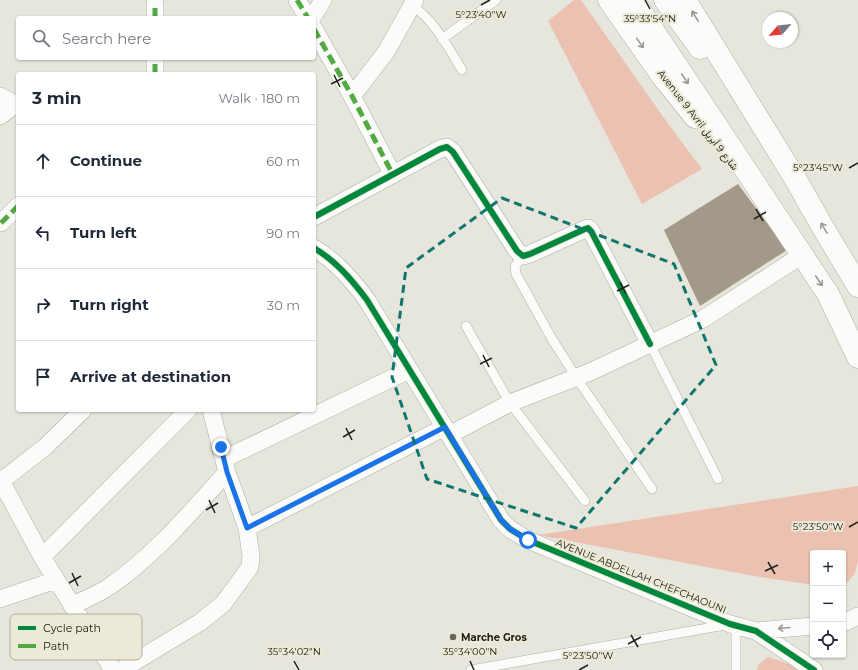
<!DOCTYPE html>
<meta charset="utf-8">
<style>
:root{--surface:#fff;--page:#f2f2f3;--text:#1f2937;--muted:#747a83;--line:#e0e1e3}
body{margin:0;font-family:Montserrat,Vazirmatn,sans-serif;background:var(--page);color:var(--text)}
.controls{position:absolute;right:12px;bottom:12px;display:grid;overflow:hidden;border-radius:4px;box-shadow:0 1px 3px #0004}
.controls button{width:36px;height:36px;display:grid;place-items:center;padding:0;border:0;border-bottom:1px solid var(--line);background:var(--surface);color:var(--text);font:20px sans-serif}
.compass{position:absolute;left:762px;top:12px;width:36px;height:36px;border-radius:50%;background:var(--surface);box-shadow:0 1px 3px #0004;rotate:242deg}
.stop{position:absolute;width:12px;height:12px;margin:-9px;border:3px solid #1a73e8;border-radius:50%;background:#fff}
.stop.end{background:#1a73e8;border-color:#fff;box-shadow:0 1px 4px #0008}
.list{margin:0;padding:0;list-style:none}
h2{display:flex;justify-content:space-between;align-items:center;height:52px;margin:0;padding:0 16px;font-size:17px}
h2 small{font-size:13px;font-weight:400;color:var(--muted)}
.list li{display:grid;grid-template-columns:26px 1fr auto;gap:12px;align-items:center;box-sizing:border-box;height:72px;padding:0 16px;border-top:1px solid var(--line)}
.list b{display:block;font-size:15px;white-space:nowrap}
.list em{font-size:13px;font-style:normal;color:var(--muted)}
.icon{flex:none;width:22px;height:22px;fill:none;stroke:currentColor;stroke-width:2;stroke-linecap:round;stroke-linejoin:round}
.map{position:relative;flex:none;width:858px;height:670px;overflow:hidden}
.search{position:absolute;background:var(--surface);box-shadow:0 1px 3px #0004;left:16px;top:16px;width:300px;height:44px;display:flex;align-items:center;gap:10px;box-sizing:border-box;padding:0 14px;border-radius:4px;color:var(--muted);font-size:15px}
.panel{position:absolute;background:var(--surface);box-shadow:0 1px 3px #0004;left:16px;top:72px;width:300px;height:340px;border-radius:4px}
.map>svg:first-child{display:block}
</style>
<div class="map">
<svg width="858" height="670" viewBox="0 0 858 670">
<rect width="100%" height="100%" fill="#e7e6dc"/>
<path fill="#ebc1b1" d="M574,0H581L669,125L702,169L642,204L548,21Z
M858,486V560L855,573L847,583L843,584V553H813V585L754,576L538,535Z
M768,657L807,670H757L758,665Z"/>
<path fill="#a39989" d="M738,184L787,250L700,306L664,230Z"/>
<g fill="none" stroke-linecap="round" stroke-linejoin="round">
<defs>
<path id="lane" d="M412,6C434,19 449,49 462,70
M442,39L496,0
M523,256L515,266L516,274L552,339L576,377L652,489
M466,326L510,403L585,501
M650,344L718,479
M471,670L725,625
M736,670V626"/>
<path id="street" d="M297,0L308,18
M155,18V4
M312,18L323,0
M314,29L352,96L393,175
M155,74V58
M0,96L18,106
M352,96L386,52L415,0
M0,116L15,105
M314,217L440,149L447,147L453,152L517,251L523,256L530,254L585,229L588,228L591,231L650,344
M1,223L18,206
M314,248C336,261 352,280 367,300L501,520L510,529L528,540L730,624L756,631L814,670
M449,435L510,403L590,372L703,319L802,255
M224,459L409,370
M0,479L42,557L113,670
M0,482L45,447L83,410
M247,528L445,427
M42,557L188,410
M0,599L56,580
M72,606C85,599 99,594 110,586C155,555 190,513 227,472
M843,623L858,616
M756,631L813,626
M121,670L199,623L223,604L250,567L251,556L247,528L227,472L211,410"/>
<path id="highway" d="M609,0L663,77L695,117
M633,0L828,294L858,357
M665,0L700,48
M685,0L796,180L822,226L858,286"/>
</defs>
<use href="#lane" stroke="#aeada6" stroke-width="10"/>
<use href="#street" stroke="#aeada6" stroke-width="18"/>
<use href="#highway" stroke="#aeada6" stroke-width="23"/>
<use href="#lane" stroke="#fbfbfa" stroke-width="9"/>
<use href="#street" stroke="#fbfbfa" stroke-width="17"/>
<use href="#highway" stroke="#fbfbfa" stroke-width="22"/>
<path stroke="#52aa42" stroke-width="5" stroke-dasharray="10 5" stroke-linecap="butt" d="M297,0L308,18
M155,18V4
M314,29L352,96L393,175
M155,74V58
M1,223L18,206"/>
<defs>
<path id="cycleway" d="M314,217L440,149L447,147L453,152L517,251L523,256L530,254L585,229L588,228L591,231L650,344
M314,248C336,261 352,280 367,300L501,520L510,529L528,540L730,624L756,631L814,670"/>
</defs>
<use href="#cycleway" stroke="#ece9d7" stroke-width="8"/>
<use href="#cycleway" stroke="#00873e" stroke-width="6"/>
</g>
<defs><path id="oneway-shaft" d="M-6 0H5M1.5-3L5.5 0L1.5 3" fill="none" stroke-width="1.6" stroke-linecap="round" stroke-linejoin="round"/></defs>
<g stroke="#999895">
<use href="#oneway-shaft" transform="translate(695 16) rotate(-122)"/>
<use href="#oneway-shaft" transform="translate(640 43) rotate(55)"/>
<use href="#oneway-shaft" transform="translate(685 79) rotate(56)"/>
<use href="#oneway-shaft" transform="translate(824 228) rotate(-120)"/>
<use href="#oneway-shaft" transform="translate(819 281) rotate(56)"/>
<use href="#oneway-shaft" transform="translate(784 628) rotate(175)"/>
</g>
<g fill="none" stroke-linecap="round" stroke-linejoin="round">
<path stroke="#1a73e8" stroke-width="5" d="M221,447L227,472L247,528L445,427L501,520L510,529L528,540"/>
</g>
<path fill="none" stroke="#0f766e" stroke-width="3" stroke-dasharray="8 5" stroke-linejoin="round" d="M502,198L674,264L716,365L576,528L427,479L392,377L406,268Z"/>
<path fill="none" stroke="#21201a" stroke-width="1.5" d="M645,0L650,9M481,5L490,0M334,75L340,87M331,84L343,78M849,168L858,163M756,209L763,221M754,219L766,212M620,282L626,294M617,291L629,285M483,355L489,367M480,364L492,358M346,428L352,440M343,437L355,430M209,500L215,513M206,510L218,503M849,527L858,522M768,562L775,574M765,571L778,565M72,573L78,586M69,583L81,576M631,635L638,647M628,644L641,637M294,661L299,670M470,661L474,670M579,670L588,665"/>
<circle fill="#66655e" stroke="#ece9d7" stroke-width="1.5" cx="453" cy="637" r="4"/>
<g text-anchor="middle" dominant-baseline="central" stroke-width="4" stroke-linejoin="round" paint-order="stroke">
<g font-size="10" fill="#21201a" stroke="#ece9d7">
<text transform="translate(698 120) rotate(52)">Avenue 9 Avril شارع 9 أبريل</text>
<text transform="translate(641 576) rotate(22)">AVENUE ABDELLAH CHEFCHAOUNI</text>
</g>
<g font-size="10" font-weight="bold" fill="#21201a" stroke="#ece9d7" text-anchor="start">
<text x="461" y="637">Marche Gros</text>
</g>
</g>
<rect x="10" y="614" width="132" height="46" rx="6" fill="#ece9d7" stroke="#afad9e" stroke-width="1"/>
<rect x="18" y="626" width="18" height="4" fill="#00873e"/>
<rect x="18" y="644" width="18" height="4" fill="#52aa42"/>
<g font-size="11" fill="#21201a">
<text x="43" y="632">Cycle path</text>
<text x="43" y="650">Path</text>
</g>
<g font-size="10" text-anchor="middle" fill="#21201a" stroke="#ece9d7" stroke-width="4" stroke-linejoin="round" paint-order="stroke">
<text x="481" y="18">5°23'40"W</text>
<text x="650" y="22">35°33'54"N</text>
<text x="818" y="171">5°23'45"W</text>
<text x="818" y="530">5°23'50"W</text>
<text x="294" y="655">35°34'02"N</text>
<text x="470" y="655">35°34'00"N</text>
<text x="588" y="659">5°23'50"W</text>
</g>
</svg>
<div class="controls">
<button>+</button>
<button>−</button>
<button><svg class="icon" aria-label="locate" viewBox="0 0 24 24"><circle cx="12" cy="12" r="6"/><path d="M12 2v4M12 18v4M2 12h4M18 12h4"/></svg></button>
</div>
<svg class="compass" viewBox="-18 -18 36 36"><path d="M0-13l5 13h-10z" fill="#e53935"/><path d="M0 13l5-13h-10z" fill="#747a83"/></svg>
<div class="stop" style="left:528px;top:540px"></div>
<div class="stop end" style="left:221px;top:447px"></div>
<div class="search"><svg class="icon" aria-label="search" viewBox="0 0 24 24"><circle cx="10" cy="10" r="6"/><path d="M15 15l6 6"/></svg>Search here</div>
<section class="panel">
<h2>3 min<small>Walk · 180 m</small></h2>
<ul class="list">
<li><svg class="icon" aria-label="ahead" viewBox="0 0 24 24"><path d="M12 20V5M6 11l6-6 6 6"/></svg><div><b>Continue</b></div><em>60 m</em></li>
<li><svg class="icon" aria-label="left" viewBox="0 0 24 24"><path d="M17 20v-9H6M10 6l-5 5 5 5"/></svg><div><b>Turn left</b></div><em>90 m</em></li>
<li><svg class="icon" aria-label="right" viewBox="0 0 24 24"><path d="M7 20v-9h11M14 6l5 5-5 5"/></svg><div><b>Turn right</b></div><em>30 m</em></li>
<li><svg class="icon" aria-label="arrive" viewBox="0 0 24 24"><path d="M6 21V4h12l-3 4 3 4H6"/></svg><div><b>Arrive at destination</b></div></li>
</ul>
</section>
</div>
